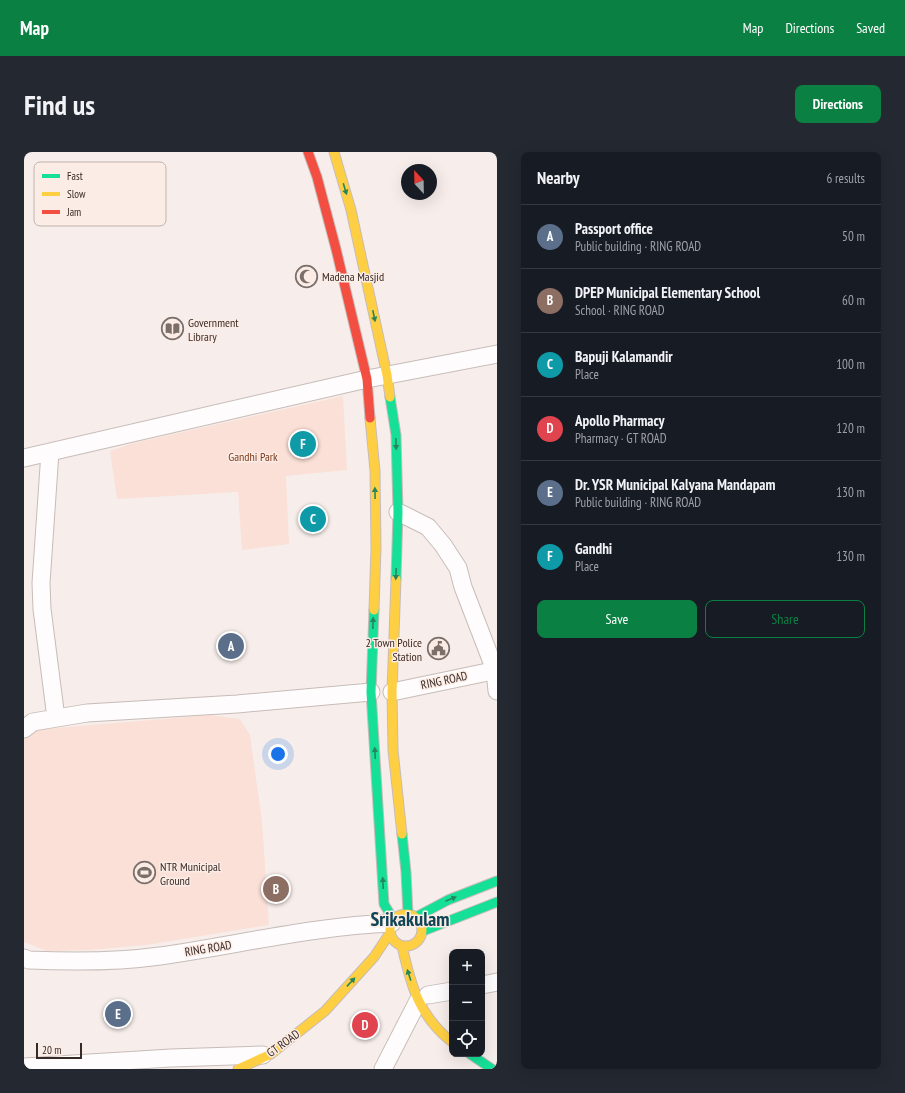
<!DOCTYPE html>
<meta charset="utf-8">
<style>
:root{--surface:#171b24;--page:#242831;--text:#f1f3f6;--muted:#9ea1a6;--line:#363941;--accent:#0b8043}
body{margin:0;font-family:"PT Sans Narrow",sans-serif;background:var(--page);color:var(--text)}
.controls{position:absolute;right:12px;bottom:12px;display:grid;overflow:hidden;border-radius:8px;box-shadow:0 4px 16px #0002}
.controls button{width:36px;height:36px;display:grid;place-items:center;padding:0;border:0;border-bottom:1px solid var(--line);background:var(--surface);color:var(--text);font:20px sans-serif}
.compass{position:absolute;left:377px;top:12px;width:36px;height:36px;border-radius:50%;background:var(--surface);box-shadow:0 4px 16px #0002;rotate:338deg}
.scale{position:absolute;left:12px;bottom:10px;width:46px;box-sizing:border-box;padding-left:4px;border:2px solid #382a25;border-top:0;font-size:11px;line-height:14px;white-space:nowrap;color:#382a25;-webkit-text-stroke:3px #fcece6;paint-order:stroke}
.you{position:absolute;left:254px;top:602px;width:14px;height:14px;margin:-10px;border:3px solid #fff;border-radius:50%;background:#1a73e8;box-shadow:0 0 0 6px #1a73e833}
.badge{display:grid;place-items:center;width:26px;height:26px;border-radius:50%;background:var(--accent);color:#fff;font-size:13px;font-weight:700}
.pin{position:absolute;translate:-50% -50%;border:2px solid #fff;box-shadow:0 1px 4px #0006}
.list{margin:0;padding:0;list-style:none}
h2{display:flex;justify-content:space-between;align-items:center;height:52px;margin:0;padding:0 16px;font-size:17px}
h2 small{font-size:13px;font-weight:400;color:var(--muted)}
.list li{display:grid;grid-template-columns:26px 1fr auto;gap:12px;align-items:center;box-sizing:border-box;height:64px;padding:0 16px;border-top:1px solid var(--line)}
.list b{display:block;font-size:15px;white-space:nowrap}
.list p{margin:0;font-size:13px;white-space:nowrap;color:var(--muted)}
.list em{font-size:13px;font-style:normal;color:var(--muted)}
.actions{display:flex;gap:8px;padding:12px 16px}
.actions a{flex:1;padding:9px 0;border:1px solid var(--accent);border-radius:8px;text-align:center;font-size:14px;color:var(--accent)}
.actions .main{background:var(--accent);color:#fff}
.icon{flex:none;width:22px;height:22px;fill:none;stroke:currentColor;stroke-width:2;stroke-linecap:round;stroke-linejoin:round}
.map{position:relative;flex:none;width:473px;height:917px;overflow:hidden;border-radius:8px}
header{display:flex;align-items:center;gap:24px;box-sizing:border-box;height:56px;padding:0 20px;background:var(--accent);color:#fff}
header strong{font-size:19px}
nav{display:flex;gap:22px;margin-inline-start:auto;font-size:14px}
.intro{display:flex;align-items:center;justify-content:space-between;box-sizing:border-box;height:96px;padding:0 24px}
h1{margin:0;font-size:28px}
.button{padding:10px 18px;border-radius:8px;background:var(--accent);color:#fff;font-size:14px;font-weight:700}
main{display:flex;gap:24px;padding:0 24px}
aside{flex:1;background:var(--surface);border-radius:8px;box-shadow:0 4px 16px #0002}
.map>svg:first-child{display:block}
</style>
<header>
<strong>Map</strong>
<nav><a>Map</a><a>Directions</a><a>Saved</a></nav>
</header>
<div class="intro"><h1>Find us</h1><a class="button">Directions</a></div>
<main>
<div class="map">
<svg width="473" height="917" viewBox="0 0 473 917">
<rect width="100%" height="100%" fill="#f7eeeb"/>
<path fill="#fae0d7" d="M319,244L323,318L262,324L265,392L218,398L214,340L93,347L86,299L110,291Z
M186,563L216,567L226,583L238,669L245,773L122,793L66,798L23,799L0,790V583L9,578Z"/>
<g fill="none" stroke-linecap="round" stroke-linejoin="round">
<defs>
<path id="street" d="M26,300L17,431L18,457L32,566
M0,306L343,227L473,202
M374,360L404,375L419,393L434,416L439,435L471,518L473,539
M368,540L473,518
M0,577L9,570L63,561L213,552L347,540
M0,806L5,808C49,810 93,810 136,804C213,793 290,774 368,771
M458,833L473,830
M404,843L428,839
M0,915L147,906L239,903
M359,917L394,849"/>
<path id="fast" d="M366,245L372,283L374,360L372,427
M350,458L347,540L360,752L369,767
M378,682L382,720L384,762
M392,765L424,748L473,729
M399,779L473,750
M446,902L468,917"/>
<path id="slow" d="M310,0L327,58L363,223L366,245
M346,266L351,319L352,395L350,458
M372,427L368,540L369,598L378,682
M366 778a16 16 0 1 1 32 0a16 16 0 1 1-32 0Z
M378,794C387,834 395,864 428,890
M214,917L247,902L301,859L350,805L366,781"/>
<path id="jam" d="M284,0L293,25L312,97L343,227L346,266"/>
</defs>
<use href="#street" stroke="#c7bcb8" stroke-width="19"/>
<use href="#fast" stroke="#c7bcb8" stroke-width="11"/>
<use href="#slow" stroke="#c7bcb8" stroke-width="11"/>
<use href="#jam" stroke="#c7bcb8" stroke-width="11"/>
<use href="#street" stroke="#fefcfc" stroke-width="17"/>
<use href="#fast" stroke="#16e098" stroke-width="9"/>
<use href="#slow" stroke="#ffcf43" stroke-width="9"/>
<use href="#jam" stroke="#f24e42" stroke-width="9"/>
</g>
<defs><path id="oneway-solid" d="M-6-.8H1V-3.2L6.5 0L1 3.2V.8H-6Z"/></defs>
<g fill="#27855e">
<use href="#oneway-solid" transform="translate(321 37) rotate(73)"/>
<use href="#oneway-solid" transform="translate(350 164) rotate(78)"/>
<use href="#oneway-solid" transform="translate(372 292) rotate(88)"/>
<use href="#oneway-solid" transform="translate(351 341) rotate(-91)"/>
<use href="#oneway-solid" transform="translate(372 422) rotate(92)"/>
<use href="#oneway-solid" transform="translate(349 471) rotate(-88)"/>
<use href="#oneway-solid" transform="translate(351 601) rotate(-93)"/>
<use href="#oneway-solid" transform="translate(359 731) rotate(-93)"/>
<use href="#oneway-solid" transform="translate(427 747) rotate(-23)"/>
<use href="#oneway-solid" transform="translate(385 823) rotate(-108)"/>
<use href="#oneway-solid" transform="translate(327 830) rotate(-47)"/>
</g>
<defs>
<symbol id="mosque-ring" viewBox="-11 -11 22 22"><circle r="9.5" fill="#fcece6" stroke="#7b6f6a" stroke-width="1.5"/><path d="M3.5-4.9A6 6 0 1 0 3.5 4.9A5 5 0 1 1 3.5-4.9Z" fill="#7b6f6a"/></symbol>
<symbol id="library-ring" viewBox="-11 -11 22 22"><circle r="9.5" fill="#fcece6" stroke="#7b6f6a" stroke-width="1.5"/><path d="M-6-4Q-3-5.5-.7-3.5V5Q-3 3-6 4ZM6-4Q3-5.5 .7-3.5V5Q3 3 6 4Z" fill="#7b6f6a"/></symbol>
<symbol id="civic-ring" viewBox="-11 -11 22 22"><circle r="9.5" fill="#fcece6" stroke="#7b6f6a" stroke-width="1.5"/><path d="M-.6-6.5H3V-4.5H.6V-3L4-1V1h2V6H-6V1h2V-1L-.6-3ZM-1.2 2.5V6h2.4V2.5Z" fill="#7b6f6a"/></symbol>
<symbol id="stadium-ring" viewBox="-11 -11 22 22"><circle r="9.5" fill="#fcece6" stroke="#7b6f6a" stroke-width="1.5"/><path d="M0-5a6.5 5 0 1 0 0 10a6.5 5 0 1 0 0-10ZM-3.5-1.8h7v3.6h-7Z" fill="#7b6f6a"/></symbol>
</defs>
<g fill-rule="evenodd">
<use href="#mosque-ring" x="270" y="112" width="25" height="25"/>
<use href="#library-ring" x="136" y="164" width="25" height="25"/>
<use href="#civic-ring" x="402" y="484" width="25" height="25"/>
<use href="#stadium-ring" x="108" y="708" width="25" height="25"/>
</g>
<g text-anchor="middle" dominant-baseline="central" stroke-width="3" stroke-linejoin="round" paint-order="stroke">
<g font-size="12" fill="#382a25" stroke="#fcece6" text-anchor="start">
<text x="298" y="124">Madena Masjid</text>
<text x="164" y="170">Government<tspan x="164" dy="14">Library</tspan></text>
<text x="398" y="490" text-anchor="end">2 Town Police<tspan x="398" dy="14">Station</tspan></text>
<text x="136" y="714">NTR Municipal<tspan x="136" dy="14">Ground</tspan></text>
</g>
<g font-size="12" fill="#7e381a" stroke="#fcece6">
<text x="229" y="304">Gandhi Park</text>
</g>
<g font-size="12" fill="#382a25" stroke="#fcece6">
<text transform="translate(420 528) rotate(-12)">RING ROAD</text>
<text transform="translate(184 796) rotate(-9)">RING ROAD</text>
<text transform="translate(259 891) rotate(-36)">GT ROAD</text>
</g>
<g font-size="20" font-weight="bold" fill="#0e4454" stroke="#fcece6">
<text x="386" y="767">Srikakulam</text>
</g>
</g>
<rect x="10" y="10" width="132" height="64" rx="6" fill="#fcece6" stroke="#c1b2ac" stroke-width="1"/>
<rect x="18" y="22" width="18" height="4" fill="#16e098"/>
<rect x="18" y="40" width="18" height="4" fill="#ffcf43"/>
<rect x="18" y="58" width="18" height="4" fill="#f24e42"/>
<g font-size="11" fill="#382a25">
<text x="43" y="28">Fast</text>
<text x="43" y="46">Slow</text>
<text x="43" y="64">Jam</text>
</g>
</svg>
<div class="controls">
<button>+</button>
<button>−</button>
<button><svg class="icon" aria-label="locate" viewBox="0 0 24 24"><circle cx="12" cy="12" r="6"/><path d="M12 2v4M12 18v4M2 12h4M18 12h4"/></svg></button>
</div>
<svg class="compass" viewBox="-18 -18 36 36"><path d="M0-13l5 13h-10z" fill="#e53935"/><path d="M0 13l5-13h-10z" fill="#9ea1a6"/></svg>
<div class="scale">20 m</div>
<div class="you"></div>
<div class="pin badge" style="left:207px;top:494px;background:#5c6f8a">A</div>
<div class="pin badge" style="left:252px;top:737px;background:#8d6e63">B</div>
<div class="pin badge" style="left:289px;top:367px;background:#0f9aa8">C</div>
<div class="pin badge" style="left:341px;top:873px;background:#e0444e">D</div>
<div class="pin badge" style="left:94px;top:862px;background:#5c6f8a">E</div>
<div class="pin badge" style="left:279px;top:292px;background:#0f9aa8">F</div>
</div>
<aside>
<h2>Nearby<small>6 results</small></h2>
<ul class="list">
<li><span class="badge" style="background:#5c6f8a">A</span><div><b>Passport office</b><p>Public building · RING ROAD</p></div><em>50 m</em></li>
<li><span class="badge" style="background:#8d6e63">B</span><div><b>DPEP Municipal Elementary School</b><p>School · RING ROAD</p></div><em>60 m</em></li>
<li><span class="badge" style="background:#0f9aa8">C</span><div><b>Bapuji Kalamandir</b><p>Place</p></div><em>100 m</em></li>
<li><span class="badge" style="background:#e0444e">D</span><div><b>Apollo Pharmacy</b><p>Pharmacy · GT ROAD</p></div><em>120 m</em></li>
<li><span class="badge" style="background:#5c6f8a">E</span><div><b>Dr. YSR Municipal Kalyana Mandapam</b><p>Public building · RING ROAD</p></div><em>130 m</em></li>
<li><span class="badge" style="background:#0f9aa8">F</span><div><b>Gandhi</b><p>Place</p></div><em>130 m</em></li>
</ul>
<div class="actions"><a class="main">Save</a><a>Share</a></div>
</aside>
</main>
